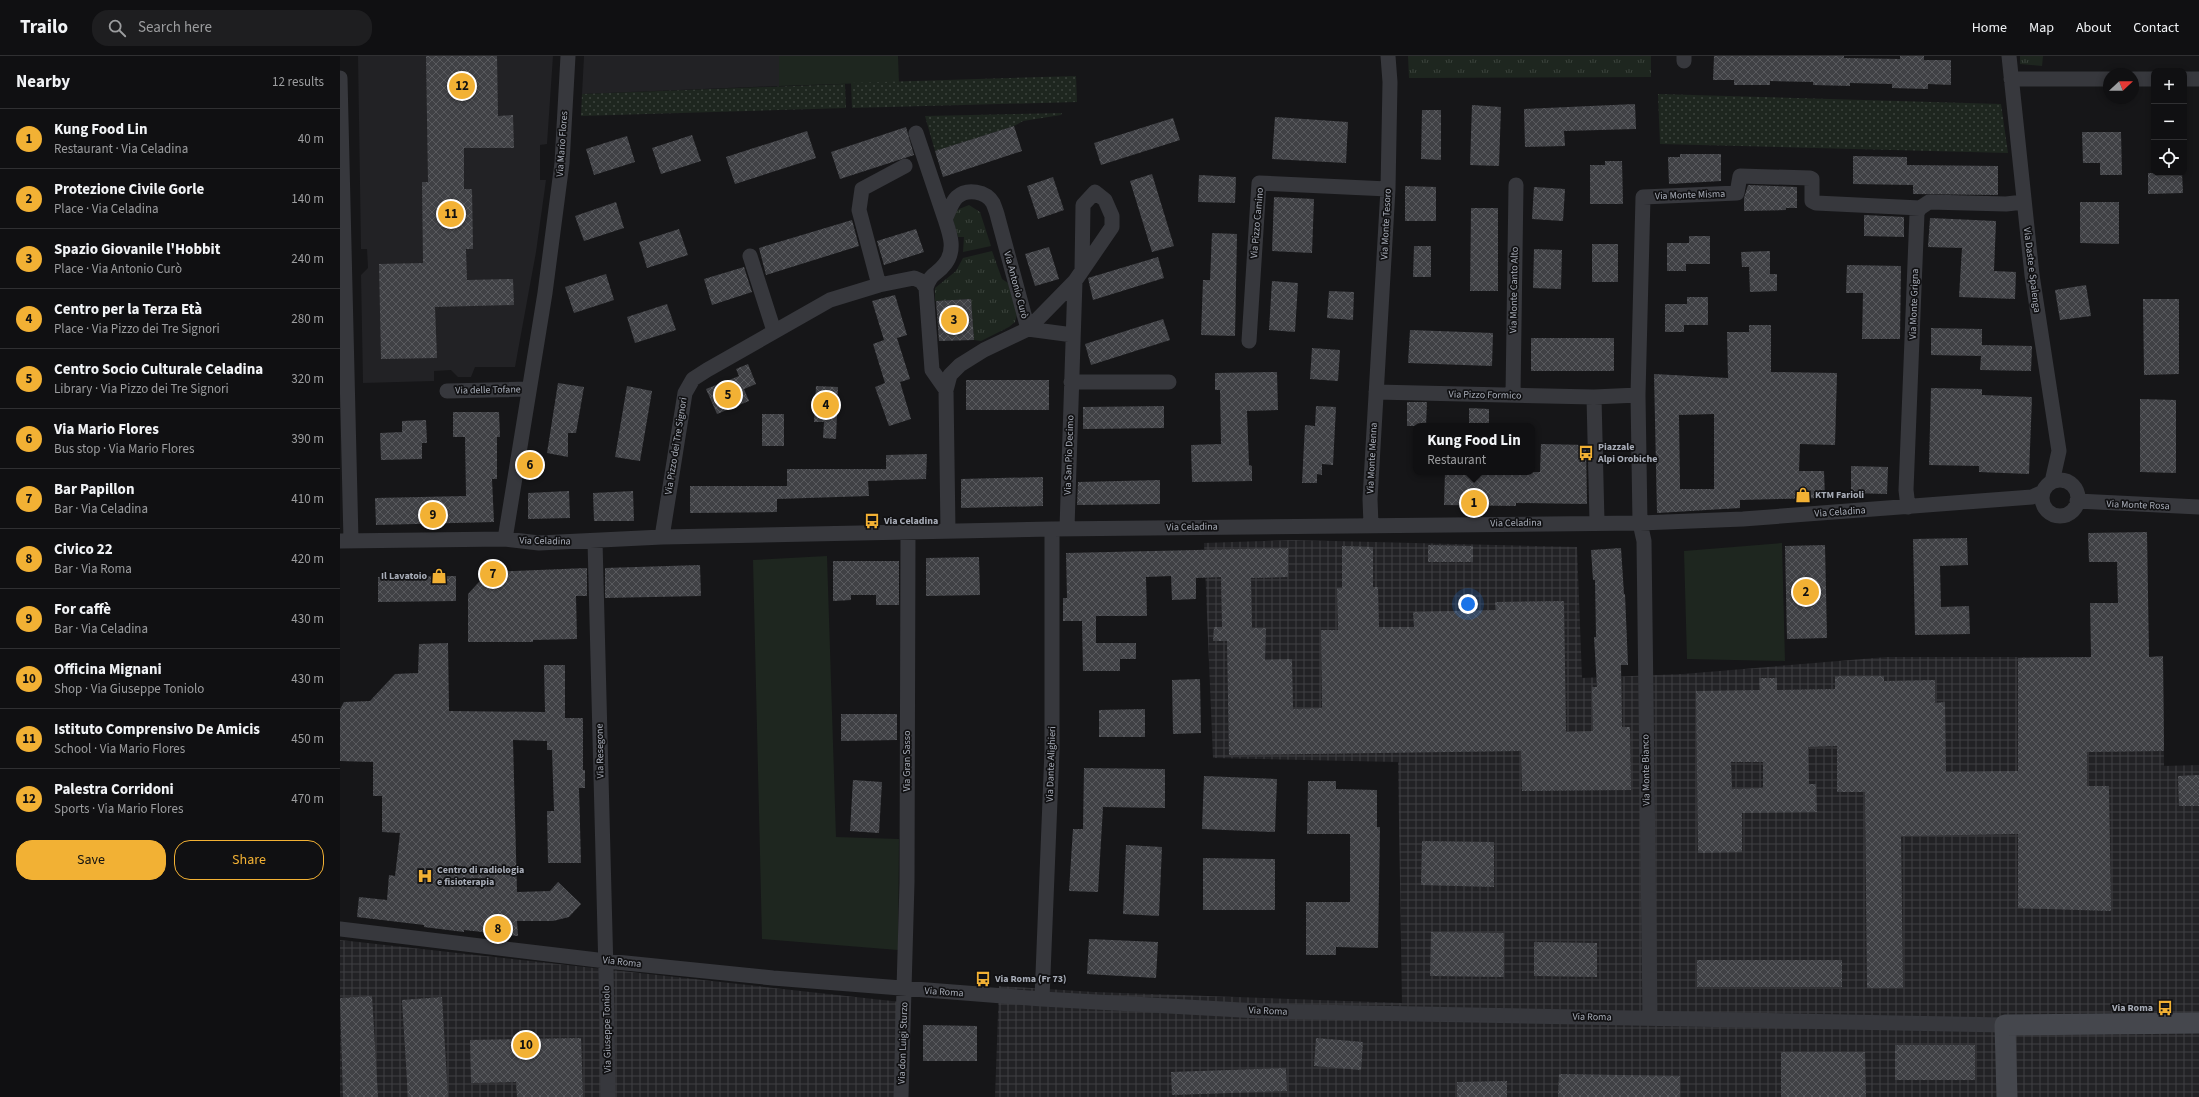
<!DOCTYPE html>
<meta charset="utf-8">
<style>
:root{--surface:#101012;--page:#1e1e20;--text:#f1f3f6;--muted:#9c9d9f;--line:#303032;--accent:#f2b134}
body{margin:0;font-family:"Source Sans 3",sans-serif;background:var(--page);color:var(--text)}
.controls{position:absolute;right:12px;top:12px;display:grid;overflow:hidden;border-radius:8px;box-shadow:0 2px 6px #0003}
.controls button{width:36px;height:36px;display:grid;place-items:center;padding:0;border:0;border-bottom:1px solid var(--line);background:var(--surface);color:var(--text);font:20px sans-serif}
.compass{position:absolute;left:1763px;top:12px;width:36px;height:36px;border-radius:50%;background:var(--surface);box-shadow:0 2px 6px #0003;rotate:68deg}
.you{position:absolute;left:1128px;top:548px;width:14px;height:14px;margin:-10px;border:3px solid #fff;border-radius:50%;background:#1a73e8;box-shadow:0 0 0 6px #1a73e833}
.badge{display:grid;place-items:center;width:26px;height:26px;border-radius:50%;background:var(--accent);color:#111;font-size:13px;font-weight:700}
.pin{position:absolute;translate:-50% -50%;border:2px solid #fff;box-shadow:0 1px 4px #0006}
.popup{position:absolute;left:1073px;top:367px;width:122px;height:52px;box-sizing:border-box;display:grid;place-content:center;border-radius:8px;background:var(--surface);filter:drop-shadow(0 1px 3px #0005);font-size:13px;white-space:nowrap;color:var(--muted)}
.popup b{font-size:15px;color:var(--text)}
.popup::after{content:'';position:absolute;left:50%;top:100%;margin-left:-8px;border:8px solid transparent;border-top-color:var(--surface)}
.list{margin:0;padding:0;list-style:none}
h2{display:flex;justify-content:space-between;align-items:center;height:52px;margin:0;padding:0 16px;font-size:17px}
h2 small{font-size:13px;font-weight:400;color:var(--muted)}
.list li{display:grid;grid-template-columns:26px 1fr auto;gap:12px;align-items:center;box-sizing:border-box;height:60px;padding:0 16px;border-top:1px solid var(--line)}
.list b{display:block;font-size:15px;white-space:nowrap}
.list p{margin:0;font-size:13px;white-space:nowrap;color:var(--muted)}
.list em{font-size:13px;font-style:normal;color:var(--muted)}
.actions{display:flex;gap:8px;padding:12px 16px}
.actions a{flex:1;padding:9px 0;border:1px solid var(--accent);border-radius:16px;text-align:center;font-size:14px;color:var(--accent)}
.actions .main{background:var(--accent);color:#111}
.icon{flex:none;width:22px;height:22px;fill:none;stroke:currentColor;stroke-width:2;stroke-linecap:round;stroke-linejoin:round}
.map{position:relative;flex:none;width:1859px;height:1041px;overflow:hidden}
header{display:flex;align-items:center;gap:24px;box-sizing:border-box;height:56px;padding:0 20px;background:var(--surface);border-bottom:1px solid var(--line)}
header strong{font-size:19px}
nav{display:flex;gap:22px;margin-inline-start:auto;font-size:14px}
.search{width:280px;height:36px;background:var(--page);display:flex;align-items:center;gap:10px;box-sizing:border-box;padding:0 14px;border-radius:16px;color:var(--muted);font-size:15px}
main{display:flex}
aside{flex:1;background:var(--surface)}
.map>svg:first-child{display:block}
</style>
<header>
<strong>Trailo</strong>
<div class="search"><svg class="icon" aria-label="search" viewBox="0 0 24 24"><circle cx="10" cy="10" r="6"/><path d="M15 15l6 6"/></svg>Search here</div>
<nav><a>Home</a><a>Map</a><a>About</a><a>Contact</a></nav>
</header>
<main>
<aside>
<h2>Nearby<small>12 results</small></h2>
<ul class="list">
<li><span class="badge">1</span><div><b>Kung Food Lin</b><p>Restaurant · Via Celadina</p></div><em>40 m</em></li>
<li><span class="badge">2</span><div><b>Protezione Civile Gorle</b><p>Place · Via Celadina</p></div><em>140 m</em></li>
<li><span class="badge">3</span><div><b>Spazio Giovanile l'Hobbit</b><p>Place · Via Antonio Curò</p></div><em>240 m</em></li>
<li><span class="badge">4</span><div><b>Centro per la Terza Età</b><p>Place · Via Pizzo dei Tre Signori</p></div><em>280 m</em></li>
<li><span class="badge">5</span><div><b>Centro Socio Culturale Celadina</b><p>Library · Via Pizzo dei Tre Signori</p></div><em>320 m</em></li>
<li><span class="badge">6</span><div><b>Via Mario Flores</b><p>Bus stop · Via Mario Flores</p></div><em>390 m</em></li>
<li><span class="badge">7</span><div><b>Bar Papillon</b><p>Bar · Via Celadina</p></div><em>410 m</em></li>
<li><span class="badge">8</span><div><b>Civico 22</b><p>Bar · Via Roma</p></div><em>420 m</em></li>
<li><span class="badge">9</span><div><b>For caffè</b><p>Bar · Via Celadina</p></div><em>430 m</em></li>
<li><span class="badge">10</span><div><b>Officina Mignani</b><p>Shop · Via Giuseppe Toniolo</p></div><em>430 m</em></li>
<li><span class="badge">11</span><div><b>Istituto Comprensivo De Amicis</b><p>School · Via Mario Flores</p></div><em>450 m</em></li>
<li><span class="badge">12</span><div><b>Palestra Corridoni</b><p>Sports · Via Mario Flores</p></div><em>470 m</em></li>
</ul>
<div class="actions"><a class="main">Save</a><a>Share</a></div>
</aside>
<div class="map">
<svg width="1859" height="1041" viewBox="0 0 1859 1041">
<defs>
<pattern id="industrial-grid" width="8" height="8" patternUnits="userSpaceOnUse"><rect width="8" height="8" fill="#222225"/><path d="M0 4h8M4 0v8" fill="none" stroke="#3f3f43"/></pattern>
<pattern id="grass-tufts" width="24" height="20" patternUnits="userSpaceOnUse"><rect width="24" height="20" fill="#1e261f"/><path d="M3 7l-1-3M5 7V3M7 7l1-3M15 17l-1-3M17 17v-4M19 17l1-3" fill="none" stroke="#3c433d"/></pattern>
<pattern id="garden-dots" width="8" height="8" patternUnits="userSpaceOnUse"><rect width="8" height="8" fill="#1e261f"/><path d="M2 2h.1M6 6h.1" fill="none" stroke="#3c433d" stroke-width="1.8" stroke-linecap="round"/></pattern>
<pattern id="building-cross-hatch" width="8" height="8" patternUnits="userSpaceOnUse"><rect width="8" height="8" fill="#404145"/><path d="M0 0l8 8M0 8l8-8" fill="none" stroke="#595a5e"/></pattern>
</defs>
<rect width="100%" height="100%" fill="#161618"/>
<path fill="#222225" d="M18,0H213L207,88L200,89V124H206L196,196L175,311H135L131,321H118L111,314L94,315V325L23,327L21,219L28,212L27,193H21Z
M244,0H439V30L242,38Z"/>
<path fill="url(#industrial-grid)" d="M952,484L1237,491L1242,622L1343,618L1547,601H1823L1824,710L1859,709V1041H655L659,930L754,936L1062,947L1058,706L873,702L864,487Z
M0,884L570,947L567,1041H0Z"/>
<path fill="url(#grass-tufts)" d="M1068,0H1311V21L1069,22Z
M1680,0H1703L1702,10L1680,8Z
M629,149L640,156L651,190L623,196L624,181H618L612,160L619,153Z
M652,195L662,223L668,227L677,259L675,266L669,271L641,285L634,284L631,243L595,245V232L616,215L623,202Z"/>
<path fill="#1e261f" d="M439,0H558L559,26L439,30Z
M1442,487L1445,605L1347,603L1344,495Z
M487,500L496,781L559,783L558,894L422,883L413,504Z"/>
<path fill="url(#garden-dots)" d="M736,20L737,46L512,52L511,27Z
M505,28L506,52L241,60L242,38Z
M1318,38L1661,48L1668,97L1320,88Z
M722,57L721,59L683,65L674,70L595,95L585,60Z"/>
<path fill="url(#building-cross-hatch)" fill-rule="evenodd" d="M86,0H157L158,60L173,59L174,92H124V133H132L133,193H126L127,224L173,223L174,249L95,251L97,302L41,303L39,208L83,207L82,126H88Z
M1374,0H1504V2L1560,3V0H1584V4H1611V29L1588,28V33L1552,32V28L1510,27V30L1473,29V26L1430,25V29H1394V24H1373Z
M1295,48L1296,73L1224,75L1225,90L1185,91L1184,53Z
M1132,49L1161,51L1159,110L1130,109Z
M1082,54H1101V104L1081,103Z
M935,61L1008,66L1006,107L932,103Z
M833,62L840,84L761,109L754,87Z
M674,70L682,95L603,121L595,95Z
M566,71L574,99L500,123L491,96Z
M467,75L476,102L395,128L386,101Z
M1742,76H1781L1782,119H1760V107H1743Z
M352,79L361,105L321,118L312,92Z
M287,80L295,106L254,119L246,93Z
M1340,98H1381V125L1329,128L1328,101H1340Z
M1513,100L1567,101V109L1658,110V139L1573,138V129L1513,128Z
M1265,105H1282L1283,148H1250V109H1265Z
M1808,117H1842L1843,137L1808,138Z
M812,118L834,190L812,196L790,125Z
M859,119L896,121L895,147L858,146Z
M713,121L724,154L698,163L687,130Z
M1408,129L1457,131V152H1446V154L1404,155V142Z
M1065,130L1096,131V165H1065Z
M1194,131L1225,133L1223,165L1192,163Z
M934,141L974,143L972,197L932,195Z
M276,146L284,172L244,185L235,160Z
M1740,146H1779V188L1740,187Z
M1131,152H1158V235H1130Z
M1524,159L1564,161V181L1524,180Z
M1590,162L1656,165L1654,215L1676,216L1675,243L1619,241L1622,192L1588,191Z
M512,164L519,190L426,219L419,192Z
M339,173L348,199L307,212L299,186Z
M576,173L584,196L544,209L537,185Z
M872,177L897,178L895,280L861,279L863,224H870Z
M1349,180H1370V208H1346V215H1327V187H1349Z
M1252,188H1278V226H1252Z
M1074,190H1091V221H1073Z
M709,191L719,223L695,230L685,198Z
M1194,193L1222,194L1221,233L1193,232Z
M1430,195V218H1437V235L1410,236L1409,211H1402L1401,196Z
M818,201L824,222L753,244L748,222Z
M1507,209L1561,210L1560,283H1522L1523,237H1506Z
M404,211L412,236L372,249L364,223Z
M266,218L274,244L234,257L225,231Z
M932,225L958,227L955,276L929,274Z
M1746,229L1751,260L1720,264L1715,234Z
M989,235L1014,236L1013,264L987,262Z
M555,239L567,279L557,282L570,323L560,326L571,363L549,370L535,331L545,327L533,288L544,284L532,245Z
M1347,241H1368V269H1344V276H1325V248H1347Z
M631,243L634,284L599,285L596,245Z
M1803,243H1839V318L1804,319Z
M327,248L336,274L295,287L287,261Z
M823,263L830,284L751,309L745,288Z
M1409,269H1431V316L1497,317L1495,389L1460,388L1459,415H1484L1485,442L1400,444V452L1317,457L1314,318L1388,322L1387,276H1409ZM1374,358V433H1340L1339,359Z
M1591,272L1642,273V289L1692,290L1691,315L1640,314L1641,300L1591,299Z
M1070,274L1153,277L1152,310L1068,307Z
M1191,282H1274V315H1191Z
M972,292L1000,294L998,325L970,323Z
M408,308L416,328L404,333L409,345L377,358L366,333L399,320L396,313Z
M937,316L938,354L907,355L909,409L912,410V425L852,426L851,389L881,388L880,334H875V317Z
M626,324H709V354H626Z
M218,327L244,331L236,377H228V401L207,397Z
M287,330L312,335L300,405L275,401Z
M476,330L498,331L496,383L483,382L484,366H474Z
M1591,332L1642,333V339L1692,341L1689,418L1639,416V410L1589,409Z
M1800,343L1836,344V417L1800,416Z
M1067,346H1087L1086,370H1067Z
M824,350V372L743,373V351Z
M976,350L996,351L993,409L982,408V419L977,418V427H962L965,369L975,370Z
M1129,352L1149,353V370H1129Z
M113,356H159L160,381H157V423H152L154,466L36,469L35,442L126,440L125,381H113Z
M422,358H444V390H422Z
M86,364L87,387H82V403L41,404L40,377L62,376V365Z
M1201,388L1246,389L1247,448L1176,447V450L1104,449L1105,416H1200Z
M587,398L586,423L528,425L529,440L437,443V456L350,457V430H447V413H546V399Z
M1511,410L1548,411L1547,438L1511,437Z
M703,421V450L621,452V423Z
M820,424V448L737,449L738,426Z
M229,435L230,462L188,463V437Z
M293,435L294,465H254L253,437Z
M1807,476L1809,601L1823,600L1824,695L1747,696V730H1769L1771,855L1678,852V778L1561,780L1563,932H1527L1525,736H1497V690L1468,691L1469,728H1476L1477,756L1402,757V796L1358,797L1356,635L1420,634L1419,622H1437V634L1495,633V620H1544V625L1595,624V647L1605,646L1606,716L1678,715V602L1751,601L1750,547H1778L1777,506H1749L1748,477ZM1391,706H1423V732L1392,733Z
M1627,482L1628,509L1600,510L1601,551L1629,550L1630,578L1575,579L1573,483Z
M1088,489L1133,490V506H1088Z
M1485,489L1487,582L1447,583L1445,490Z
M1002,490L1033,491V531H1038L1039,571H1074L1073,556L1156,554L1155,546L1224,545L1226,676L1253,675L1252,631H1257L1254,581H1256L1255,524H1253L1251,494L1281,492L1284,538H1285L1288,609H1281L1282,671H1290L1291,734L1182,735L1181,695L889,699L887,585H873L874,571H882L881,521L856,522V543L832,544L831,520L806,521L807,560H756V587H796V603H780V615H743L742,565H723V542H727L726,497L948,492V521L911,522L912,572H926L925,604L952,603L953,653L982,652L981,574H998L997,532H1002Z
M639,501L640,539L586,540V502Z
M493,505H559V549H536V539H511V544L493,545Z
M360,509L361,540L265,542V512Z
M247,512V540H236L237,583L193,584V586H128V538L148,516Z
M116,520V545L38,546V521Z
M108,587L109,655L205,656L204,609H225V662H243V714H245V732H239L241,807H208L207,755H214L212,694H207V685L173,684L177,836L210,835L218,826L241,848L229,861L213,865H177L178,880L124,874V876L84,871V869L17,861L19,841L47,844L49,819L55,820L60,777L42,776V740H33V706L0,705V653L4,646L30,645L55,618L78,617L79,588Z
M860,623L861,677L833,678L832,624Z
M805,653V681H759V654Z
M501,658H557V684L501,685Z
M744,712L825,713V752L763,751L758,836L729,835L733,773H743Z
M1859,719V750H1839L1838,720Z
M864,720L937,723L935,776L862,773Z
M513,724L542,726L539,777L510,775Z
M968,725H996V733L1037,734V771H1040L1038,892L996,891V899H966V846H1010V778H967Z
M1082,785L1154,786V831L1081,829Z
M786,789L822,791L819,860L783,858Z
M863,802L935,803V854H863Z
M1091,876L1164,877V921L1090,920Z
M749,883L818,886L816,922L747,918Z
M1194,886L1257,887V921L1194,920Z
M1357,904H1502V931H1357Z
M32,940L38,1041H3L0,942Z
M102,941L108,1041H68L62,944Z
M583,969L637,970V1005H583Z
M241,982L243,1041H177L176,1026L131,1027L130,984Z
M976,982L1023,986L1021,1014L974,1010Z
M1555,989H1635V1024H1555Z
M1441,996H1525L1526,1041H1441Z
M946,1012L947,1035L832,1039L831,1016Z
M1219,1018L1340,1020V1041H1218Z
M1167,1025V1041H1117V1026Z"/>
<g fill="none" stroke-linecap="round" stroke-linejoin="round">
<path stroke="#37383d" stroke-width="15" d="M1669,0L1692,219L1719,395L1712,426
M1344,5V0
M0,22L11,485
M1671,23H1769
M1793,23H1814
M1844,23H1859
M576,77L605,163
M410,200L434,275
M539,229L519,154L522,133L565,110
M688,273L733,279
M909,285L919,127L1048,133
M731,326H829
M606,334L610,319L620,309L644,294L688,273L735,225L772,171V160L765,144L755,136L743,149L742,215
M107,335L188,333
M1036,336L1254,341L1298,339L1300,467L1304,485L1310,962
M1173,339L1176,129
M1298,339L1303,141L1397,137L1400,120L1470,122L1472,123V145L1476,147L1580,152
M1254,341L1257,466
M1702 442a18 18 0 1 1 36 0a18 18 0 1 1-36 0Z
M1737,445L1859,451
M1568,451L1566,434L1577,157L1580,152L1589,146L1666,148L1684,146
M1031,469L1030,443L1048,133L1050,26L1048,0
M727,472L735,225
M608,475L606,334L592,314L586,232C591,216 596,220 605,208C616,194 610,178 605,163C609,156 611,147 617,141C627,132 646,135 653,147C655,152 657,157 658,162L688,273
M322,481L345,337L353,323L367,314L490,244L539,229L574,222L581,225L586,232
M165,483L205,237L222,107L228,0
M0,485L165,483L199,487L322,481L712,473L1300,467L1403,463L1692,441L1703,436
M255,485L267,955L268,1041
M0,873L266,905L433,922L702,943L919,955L1665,969
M702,943L712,694V473
M561,1041L567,826L568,476"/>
<path stroke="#45474d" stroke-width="21" d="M1667,1041L1665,969L1859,967"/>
</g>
<defs>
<symbol id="bus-bare" viewBox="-9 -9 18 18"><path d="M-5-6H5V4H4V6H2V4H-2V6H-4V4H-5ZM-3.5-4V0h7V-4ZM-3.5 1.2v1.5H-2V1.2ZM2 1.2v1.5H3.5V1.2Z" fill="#f2b134" stroke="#111113" stroke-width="2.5" paint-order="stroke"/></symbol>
<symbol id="shop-bare" viewBox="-9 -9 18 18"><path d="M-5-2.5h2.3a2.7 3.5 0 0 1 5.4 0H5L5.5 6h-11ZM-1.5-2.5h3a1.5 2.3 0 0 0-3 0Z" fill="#f2b134" stroke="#111113" stroke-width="2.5" paint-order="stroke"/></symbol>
<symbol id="hospital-bare" viewBox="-9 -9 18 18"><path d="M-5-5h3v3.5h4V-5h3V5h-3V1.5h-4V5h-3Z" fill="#f2b134" stroke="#111113" stroke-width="2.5" paint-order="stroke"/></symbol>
</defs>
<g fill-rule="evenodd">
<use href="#bus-bare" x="1235" y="386" width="22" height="22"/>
<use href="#shop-bare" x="1452" y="428" width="22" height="22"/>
<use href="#bus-bare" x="521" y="454" width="22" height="22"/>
<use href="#shop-bare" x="88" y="509" width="22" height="22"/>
<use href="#hospital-bare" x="74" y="809" width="22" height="22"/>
<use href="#bus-bare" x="632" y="912" width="22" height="22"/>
<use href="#bus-bare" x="1814" y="941" width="22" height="22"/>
</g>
<g text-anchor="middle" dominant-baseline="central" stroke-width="3.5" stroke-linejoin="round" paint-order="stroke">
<g font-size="10" fill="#a8adb8" stroke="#111113">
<text transform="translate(222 88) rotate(-86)">Via Mario Flores</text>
<text transform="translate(1350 139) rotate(-2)">Via Monte Misma</text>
<text transform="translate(917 167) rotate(-85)">Via Pizzo Camino</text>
<text transform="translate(1046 168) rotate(-87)">Via Monte Tesoro</text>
<text transform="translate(1692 214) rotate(83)">Via Daste e Spalenga</text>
<text transform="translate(676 229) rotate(75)">Via Antonio Curò</text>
<text transform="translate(1174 234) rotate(-89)">Via Monte Canto Alto</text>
<text transform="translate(1574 248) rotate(-88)">Via Monte Grigna</text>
<text transform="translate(148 334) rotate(-1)">Via delle Tofane</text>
<text transform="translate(1145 339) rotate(1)">Via Pizzo Formico</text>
<text transform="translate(336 390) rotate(-81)">Via Pizzo dei Tre Signori</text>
<text transform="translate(729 399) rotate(-88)">Via San Pio Decimo</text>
<text transform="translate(1032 402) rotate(-87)">Via Monte Menna</text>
<text transform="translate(1798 449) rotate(2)">Via Monte Rosa</text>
<text transform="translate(1500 456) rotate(-4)">Via Celadina</text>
<text transform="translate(1176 467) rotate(-1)">Via Celadina</text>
<text transform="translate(852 471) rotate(-1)">Via Celadina</text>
<text transform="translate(205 485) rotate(1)">Via Celadina</text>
<text transform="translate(260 695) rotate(-91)">Via Resegone</text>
<text transform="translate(567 705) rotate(-90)">Via Gran Sasso</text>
<text transform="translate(711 708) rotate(-88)">Via Dante Alighieri</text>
<text transform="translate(1306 714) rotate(-91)">Via Monte Bianco</text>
<text transform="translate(282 906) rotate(6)">Via Roma</text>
<text transform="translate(604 936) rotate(4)">Via Roma</text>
<text transform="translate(928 955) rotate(2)">Via Roma</text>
<text transform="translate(1252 961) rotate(1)">Via Roma</text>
<text transform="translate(267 973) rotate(-91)">Via Giuseppe Toniolo</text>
<text transform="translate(563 987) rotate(-88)">Via don Luigi Sturzo</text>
</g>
<g font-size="10" font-weight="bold" fill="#a8adb8" stroke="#111113" text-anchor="start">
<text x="1258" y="391">Piazzale<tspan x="1258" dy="12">Alpi Orobiche</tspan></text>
<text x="1475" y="439">KTM Farioli</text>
<text x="544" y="465">Via Celadina</text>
<text x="87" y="520" text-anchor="end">Il Lavatoio</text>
<text x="97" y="814">Centro di radiologia<tspan x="97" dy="12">e fisioterapia</tspan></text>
<text x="655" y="923">Via Roma (Fr 73)</text>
<text x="1813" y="952" text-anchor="end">Via Roma</text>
</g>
</g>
</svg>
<div class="controls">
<button>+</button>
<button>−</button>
<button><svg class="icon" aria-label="locate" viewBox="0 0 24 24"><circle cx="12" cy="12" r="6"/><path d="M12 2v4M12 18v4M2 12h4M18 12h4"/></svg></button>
</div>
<svg class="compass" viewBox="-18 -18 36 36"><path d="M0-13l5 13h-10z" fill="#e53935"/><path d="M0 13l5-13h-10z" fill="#9c9d9f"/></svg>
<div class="you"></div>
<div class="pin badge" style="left:1134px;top:447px">1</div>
<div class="popup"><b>Kung Food Lin</b>Restaurant</div>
<div class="pin badge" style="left:1466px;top:536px">2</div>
<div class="pin badge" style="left:614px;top:264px">3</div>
<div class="pin badge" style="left:486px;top:349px">4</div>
<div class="pin badge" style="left:388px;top:339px">5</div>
<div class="pin badge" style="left:190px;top:409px">6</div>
<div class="pin badge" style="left:153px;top:518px">7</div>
<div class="pin badge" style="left:158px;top:873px">8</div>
<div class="pin badge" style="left:93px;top:459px">9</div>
<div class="pin badge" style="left:186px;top:989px">10</div>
<div class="pin badge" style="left:111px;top:158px">11</div>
<div class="pin badge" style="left:122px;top:30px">12</div>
</div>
</main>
